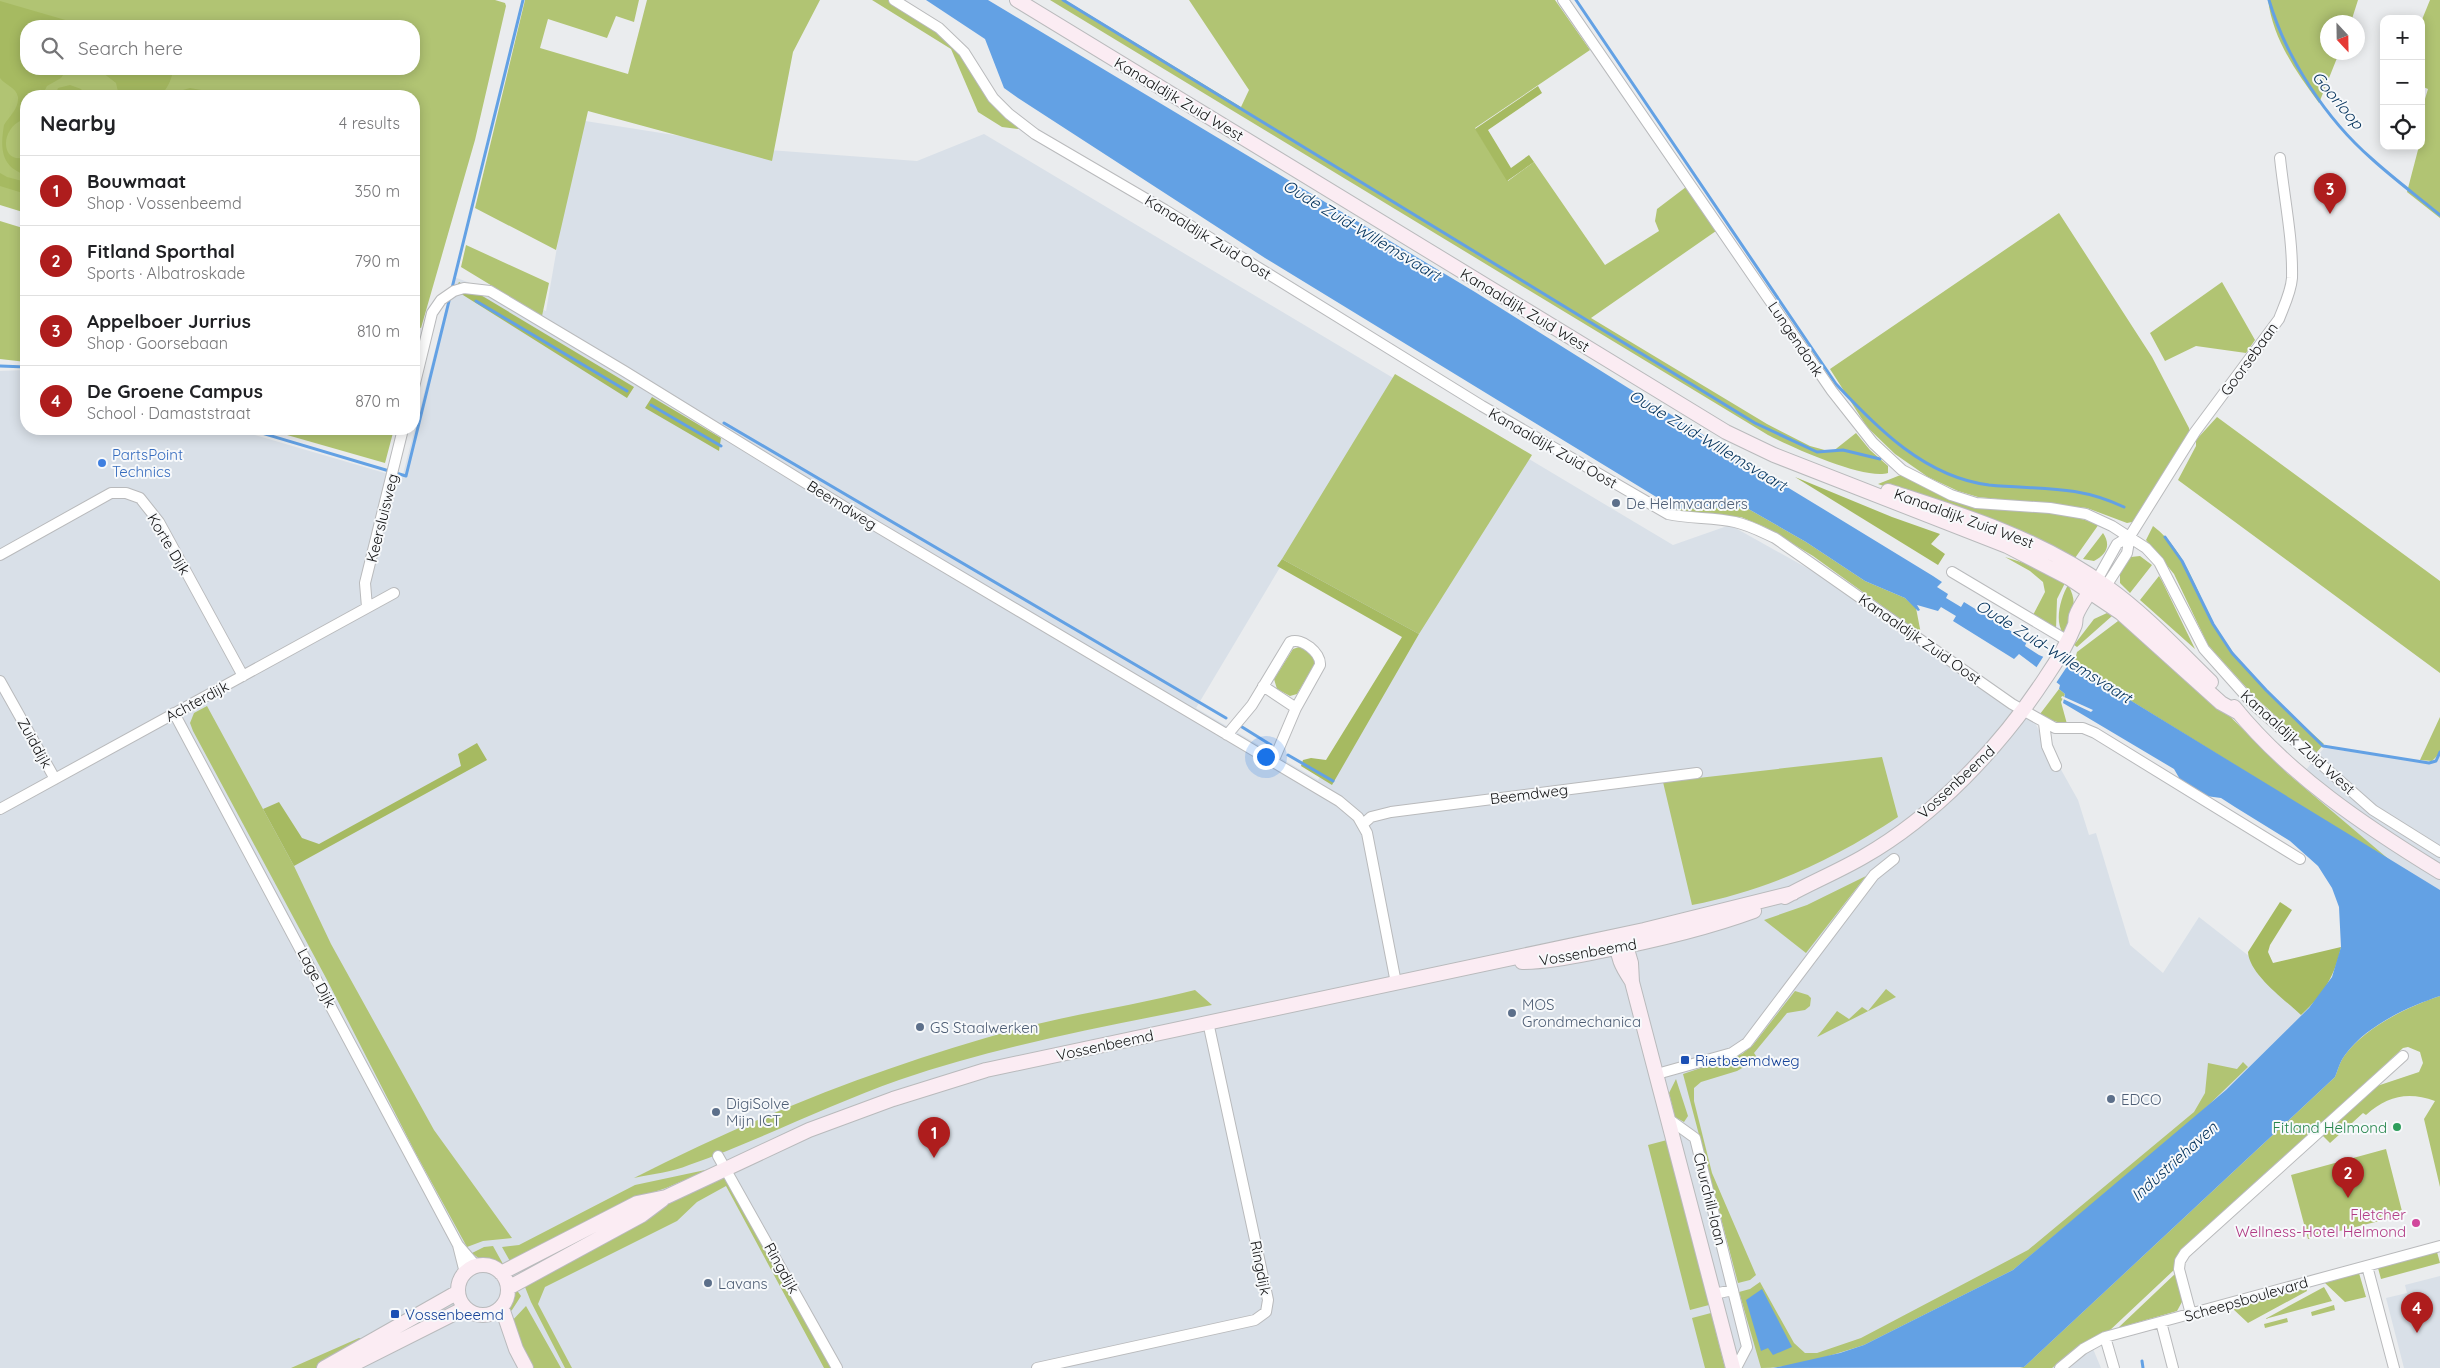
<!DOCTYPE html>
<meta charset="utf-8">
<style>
:root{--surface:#fff;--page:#f2f2f2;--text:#202124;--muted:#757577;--line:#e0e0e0;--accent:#ae1d1d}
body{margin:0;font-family:Quicksand,sans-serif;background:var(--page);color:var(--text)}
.controls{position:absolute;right:15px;top:15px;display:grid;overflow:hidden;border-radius:10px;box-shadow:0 2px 12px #0003}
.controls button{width:45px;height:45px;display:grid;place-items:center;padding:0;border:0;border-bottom:1px solid var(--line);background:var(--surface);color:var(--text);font:25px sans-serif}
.compass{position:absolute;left:2320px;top:15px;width:45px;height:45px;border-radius:50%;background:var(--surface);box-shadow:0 2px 12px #0003;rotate:158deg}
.you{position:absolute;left:1265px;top:756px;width:18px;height:18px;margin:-12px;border:4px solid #fff;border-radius:50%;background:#1a73e8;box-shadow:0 0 0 8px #1a73e833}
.badge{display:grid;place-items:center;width:32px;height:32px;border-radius:50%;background:var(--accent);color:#fff;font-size:16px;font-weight:700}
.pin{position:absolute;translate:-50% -41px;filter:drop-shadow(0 1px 2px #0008)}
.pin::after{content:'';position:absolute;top:26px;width:18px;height:15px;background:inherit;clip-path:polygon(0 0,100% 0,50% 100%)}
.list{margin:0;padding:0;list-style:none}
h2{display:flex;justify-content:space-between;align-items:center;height:65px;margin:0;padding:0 20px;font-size:21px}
h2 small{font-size:16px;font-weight:400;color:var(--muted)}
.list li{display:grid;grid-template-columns:32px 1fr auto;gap:15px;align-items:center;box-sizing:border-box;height:70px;padding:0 20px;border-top:1px solid var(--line)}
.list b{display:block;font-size:19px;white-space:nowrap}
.list p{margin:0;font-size:16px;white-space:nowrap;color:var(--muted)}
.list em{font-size:16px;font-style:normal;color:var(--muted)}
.icon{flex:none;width:28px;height:28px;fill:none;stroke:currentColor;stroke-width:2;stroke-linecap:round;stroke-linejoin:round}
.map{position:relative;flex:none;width:2440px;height:1368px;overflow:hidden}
.search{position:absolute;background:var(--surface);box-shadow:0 2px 12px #0003;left:20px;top:20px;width:400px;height:55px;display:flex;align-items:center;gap:12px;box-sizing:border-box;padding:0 18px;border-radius:20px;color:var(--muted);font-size:19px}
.panel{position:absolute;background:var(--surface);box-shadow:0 2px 12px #0003;left:20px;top:90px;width:400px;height:345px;border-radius:20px}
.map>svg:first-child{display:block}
</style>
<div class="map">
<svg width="2440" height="1368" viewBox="0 0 2440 1368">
<rect width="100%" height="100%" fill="#eaecee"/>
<path fill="#d9e0e8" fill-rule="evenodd" d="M579,120L769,150L917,161L984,134L1673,545L1730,525L1859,597L1952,668L2035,723L2078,800L2089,835L2096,833L2130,945L2163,973L2199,917L2323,1014L2086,1332L2101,1368H0V371L26,370V429H234L402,478L454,277L546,311ZM1282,564L1410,635L1318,780L1196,708Z
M2440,745V907L2272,811L2324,748L2430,763Z
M2440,1276V1368H2404L2386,1298L2407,1293L2405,1285Z"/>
<path fill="#b1c473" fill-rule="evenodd" d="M0,0H495L505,3L506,6L475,140L421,328L414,326V96H26V213L0,205ZM26,26H414V69H26Z
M525,0H639L634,22L616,16L607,38L548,19L540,48L628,74L647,0H820L793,52L772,161L588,111L556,250L475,208Z
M872,0H889L929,25L967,59L991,103L1019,129L1002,127L978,112L951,49Z
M1050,0H1065L1241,107L1249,90L1189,0H1555L1590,50L1475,128L1508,181L1534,162L1605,265L1659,231L1655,221L1657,209L1686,187L1716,231L1591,318L1767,424L1810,446L1832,452L1856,433L1870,450L1888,466V473C1864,480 1791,447 1768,435Z
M2268,0H2358L2351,22H2328V52L2339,53L2319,103C2296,72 2273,39 2268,0Z
M2430,0H2440V218L2407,192L2419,146H2421V112L2428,89L2421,86V22Z
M2059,213L2152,357L2189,428L2190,434L2139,515L2132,522L2127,523L2087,508L1978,497L1958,491L1928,477L1895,454L1867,427L1830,369Z
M0,221L26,229V362L0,359Z
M466,245L549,283L542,316L461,267Z
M2222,282L2255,340L2246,353L2196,346L2165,361L2150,333Z
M1395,374L1532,455L1419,634L1282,559Z
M1538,382L1676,509L1745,507L1806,542L1865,581L1905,598L1916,608L1921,634L1813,556L1765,527L1741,517L1677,514L1673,506L1520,413Z
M2217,417L2440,581V673L2178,480L2196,446V440Z
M266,429H394L385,463Z
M1903,474L1930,488L2016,510L2064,514L2099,524L2075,558L2049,544L1878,484Z
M2153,526C2189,553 2198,600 2221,636C2248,676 2288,711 2324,744L2316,753L2254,696L2208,645L2174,574L2146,540Z
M2103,533C2111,545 2107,554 2094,561L2083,559Z
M2140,556L2152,565L2130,593L2120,583V573L2131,557Z
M2005,557L2036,567L2065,583L2057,599L2056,630L2032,617L2045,592L2043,582L2030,571Z
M2159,576L2162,581L2195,649L2140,600Z
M2068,585C2079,603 2072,616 2063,633C2054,621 2061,597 2068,585Z
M2107,613L2112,616L2077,647L2074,645L2094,619Z
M2122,618L2171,658L2287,773L2392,862L2094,678L2074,663L2077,652Z
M1302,646L1315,654L1316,662L1297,694L1290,696L1277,689L1274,679L1293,649Z
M2059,689L2065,694L2061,702L2067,724L2053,721L2040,714Z
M207,706L294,866L331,944L434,1130L512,1238L483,1241L467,1247L415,1152L326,978L193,731L190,723L194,713Z
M2440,717V753L2432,761L2420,760Z
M1882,757L1898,817C1833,860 1768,890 1692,905L1663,782Z
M1866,876L1806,953L1764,920L1807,905Z
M1886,989L1896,997L1817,1037L1837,1011L1849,1019L1862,1007L1868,1011Z
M1195,990L1212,1005C1107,1026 1001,1045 899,1080C828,1105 760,1140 689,1165C672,1172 652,1174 634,1178C757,1115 888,1064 1021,1028C1079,1013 1137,1005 1195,990Z
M1795,991L1808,995L1811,998L1810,1006L1805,1010L1787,1013L1754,1053L1758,1059L1737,1071L1701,1082L1694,1088V1101L1712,1173L1756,1275L1750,1280L1738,1283L1683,1074L1742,1054L1753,1045Z
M2440,996V1187L2424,1119L2435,1101C2408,1091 2387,1096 2366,1115L2363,1113L2330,1143L2322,1135L2377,1086L2419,1072L2423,1063L2420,1052L2408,1047L2403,1048L2183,1251L2175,1269L2108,1332L2080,1345L2052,1368H2020L2024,1367L2335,1077C2338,1070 2340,1061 2345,1055C2366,1027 2407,1007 2440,996Z
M2243,1062L2248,1067L2191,1122L2013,1270L1864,1345C1832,1355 1795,1368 1761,1368L1739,1292L1750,1289L1760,1282L1794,1343L1805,1353H1817L1861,1338L2028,1250L2194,1112L2205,1093L2208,1063L2237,1069Z
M1676,1079L1688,1116L1684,1122L1675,1117L1669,1093Z
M1667,1140L1709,1305L1690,1310L1648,1145Z
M2386,1149L2403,1215L2308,1239L2291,1175Z
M710,1169L666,1188L633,1199L511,1263L502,1247L519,1245L635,1185Z
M725,1175L834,1368H824L726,1186L697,1202L677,1221L545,1287L538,1304L572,1368H565L531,1302L523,1282L669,1200Z
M493,1246L503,1264L481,1260L472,1253L484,1247Z
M2437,1252L2440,1263L2381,1279L2378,1268Z
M2176,1273L2183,1300L2177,1311L2118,1328Z
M2359,1273L2366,1297L2345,1302L2325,1283Z
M2324,1287L2332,1301L2265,1319Z
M2306,1288L2307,1291L2248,1323L2232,1308Z
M516,1289L521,1296L512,1310L506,1315C504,1307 509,1293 516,1289Z
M2334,1305L2335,1310L2312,1316L2311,1312Z
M526,1306L561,1368H534L510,1323Z
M1711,1313L1725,1368H1705L1692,1318Z
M2287,1318L2288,1322L2265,1328L2264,1324Z
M359,1338L367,1340L317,1368H291Z"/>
<path fill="#a6ba61" d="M0,1L86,26H26V69L46,73L61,72L63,75L61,78L47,86L42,96H26V139L25,122L22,120C0,129 0,165 26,157V175C1,167 0,149 4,125C9,116 19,109 18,97C16,87 5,85 0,78Z
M98,69H173C172,80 167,89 160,96H119L116,83Z
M70,85L81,89L86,96H55L58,88Z
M1538,86L1542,93L1488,130L1511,168L1529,155L1534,162L1507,181L1475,129Z
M190,88L235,96H171L176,92Z
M0,173L7,177L26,182V194L0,186Z
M459,282L634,387L627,398L455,290Z
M652,397L721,438L719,451L645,408Z
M1795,477L1892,517L1940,534L1931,544L1945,554L1938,565Z
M1282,559L1419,634L1332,785L1301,766L1303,760L1311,758L1326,760L1402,637L1277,566Z
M477,743L487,760L294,866L263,809L279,802L302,838L319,844L461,766L458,754Z
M2280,902L2292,910L2270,945L2268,952L2273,963L2341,947C2335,976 2323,995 2301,1015C2285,1000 2249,974 2248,952Z"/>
<path fill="#63a1e4" d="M926,0H988L1475,292L1761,471L1933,576L1942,582L1937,587L1948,594L1946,598L1961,607L1964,602L2027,641L2025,646L2039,655L2070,668L2074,663L2094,678L2440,890V996C2407,1007 2366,1026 2345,1055C2340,1061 2338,1070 2335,1077L2024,1367L1773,1368L1840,1353L1864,1345L2013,1270L2226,1090L2309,1008L2332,977L2341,947L2339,907L2332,888L2318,866L2290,841L2235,807L2221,798L2206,796L2181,781L2174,769L2063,703L2065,694L2059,689L2060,685L2019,654L2014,659L1953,621L1956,616L1941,607L1938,611L1917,605L1920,610L1918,611L1905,598L1865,581L1806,542L1745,507L1676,509L1265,258L1018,98L1004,88L985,39Z
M1762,1289L1792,1347L1773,1355L1768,1348L1761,1351L1746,1300Z"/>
<path fill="#eaecee" d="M2045,654L2068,665L2056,683L2036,668Z
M2062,696L2093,710L2091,712L2061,698Z"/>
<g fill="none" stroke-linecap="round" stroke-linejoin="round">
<path stroke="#63a1e4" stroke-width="3" d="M1063,0L1755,423L1817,452L1843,450L1880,459
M1576,0L1836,384C1877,428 1925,477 1989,485C2039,490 2076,484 2124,507
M2269,0C2286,58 2326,119 2372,159C2394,179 2417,196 2440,215
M452,288L523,0
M476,301L627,391
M0,366L26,367
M651,405L721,446
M724,423L1226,718
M248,429L406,476L450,297
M2165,537L2182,561L2213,624L2232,653L2266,690L2323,746L2429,763L2436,761L2440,752
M1242,727L1271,745
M1288,755L1333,781
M2142,1361L2143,1368"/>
<defs>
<path id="street" d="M894,0L939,28L964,52L993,98L1009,114L1035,134L1165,210L1482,406L1668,514C1690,519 1713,517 1735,522C1749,525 1762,532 1775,538L2012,704L2055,728H2083L2095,733L2300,859
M1563,0L1832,391L1873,443L1902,470L1951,495L1976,503L2050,508L2086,514L2112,526L2146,548L2159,562L2204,649L2254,705L2373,810L2440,852
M414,387L432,313L441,300L454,291L464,288L490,291L624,371L869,522L1339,801L1358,817L1367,833L1396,983
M0,555L111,493H126L140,498L159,522L243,676
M1952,572L2068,641
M2097,580L2117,544L2130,536
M2106,586L2127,553L2130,536L2195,432L2279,319C2284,306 2291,292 2292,278C2293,239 2284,197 2280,158
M367,607L365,583L403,429
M0,681L55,779
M1263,686L1296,708
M174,713L458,1245L476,1266
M2044,723L2047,746L2056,766
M1227,735L1252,705L1290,642C1302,637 1321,653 1320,665L1296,708L1273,762
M0,809L394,593
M1363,824L1371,817L1391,812L1697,773
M1657,1074L1732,1053L1747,1043L1874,875L1894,859
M1670,1120L1695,1138L1747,1347L1736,1368
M718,1156L837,1368
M458,1245L465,1273
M2367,1266L2394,1368
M1714,1294L1733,1290
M2191,1314L2179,1269L2180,1261L2185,1253L2403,1056
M2161,1322L2173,1368
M2105,1337L2114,1368
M1037,1368L1255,1320L1266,1312L1268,1300L1208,1022
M2060,1368L2083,1349L2105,1337L2440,1246"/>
<path id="secondary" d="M1017,0L1726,432L1774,455L2007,546L2069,578L2121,613L2221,703L2239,713
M1888,491C1964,515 2043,540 2107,587C2146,615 2177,649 2211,682
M2234,707C2290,776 2365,826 2440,872
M1785,897C1810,883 1837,872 1863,857C1935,816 2001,746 2046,677C2057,661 2067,645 2074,627C2076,624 2075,620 2076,616C2080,604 2091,592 2097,580
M1624,939L1631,963L1632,982L1733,1368
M1619,940C1615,955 1623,968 1631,980
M1522,962C1548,962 1575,956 1601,951C1653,941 1705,929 1754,911
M458 1290a25 25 0 1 1 50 0a25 25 0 1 1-50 0Z
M501,1273L637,1203L666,1197L809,1130L893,1099L986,1070L1644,930L1793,893
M508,1288L642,1215L662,1200
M502,1308L516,1349L526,1368
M324,1368L458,1292
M346,1368L465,1308"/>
</defs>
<use href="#street" stroke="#b9babc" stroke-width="12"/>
<use href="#secondary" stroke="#b9babc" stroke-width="16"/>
<use href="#street" stroke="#fff" stroke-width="10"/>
<use href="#secondary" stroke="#fbecf3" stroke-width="14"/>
</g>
<circle fill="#3f7fe0" stroke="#f7f9fb" stroke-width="2" cx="102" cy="463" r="5"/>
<g fill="#5c6f8a" stroke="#f7f9fb" stroke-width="2">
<circle cx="1616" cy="503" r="5"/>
<circle cx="1512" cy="1013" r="5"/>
<circle cx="920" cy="1027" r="5"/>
<circle cx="2111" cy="1099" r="5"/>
<circle cx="716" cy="1112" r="5"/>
<circle cx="708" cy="1283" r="5"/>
</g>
<g fill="#1a4fb4" stroke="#f7f9fb" stroke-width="2">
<rect x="1680" y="1055" width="10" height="10" rx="2.5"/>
<rect x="390" y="1309" width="10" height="10" rx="2.5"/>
</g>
<circle fill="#2e9e5b" stroke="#f7f9fb" stroke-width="2" cx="2397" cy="1127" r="5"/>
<circle fill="#d1479c" stroke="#f7f9fb" stroke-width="2" cx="2416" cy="1223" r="5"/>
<g text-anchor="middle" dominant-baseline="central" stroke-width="4" stroke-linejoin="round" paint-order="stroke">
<g font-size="15" fill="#131314" stroke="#f7f9fb">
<text transform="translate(1179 99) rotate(31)">Kanaaldijk Zuid West</text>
<text transform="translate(1208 237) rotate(32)">Kanaaldijk Zuid Oost</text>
<text transform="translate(1525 310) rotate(31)">Kanaaldijk Zuid West</text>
<text transform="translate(1796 339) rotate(56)">Lungendonk</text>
<text transform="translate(2249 359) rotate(-54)">Goorsebaan</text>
<text transform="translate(1553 448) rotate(30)">Kanaaldijk Zuid Oost</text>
<text transform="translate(842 505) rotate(32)">Beemdweg</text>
<text transform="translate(382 518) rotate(-76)">Keersluisweg</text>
<text transform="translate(1964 518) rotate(20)">Kanaaldijk Zuid West</text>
<text transform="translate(169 544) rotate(59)">Korte Dijk</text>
<text transform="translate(1920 639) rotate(35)">Kanaaldijk Zuid Oost</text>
<text transform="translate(197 701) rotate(-28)">Achterdijk</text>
<text transform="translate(2298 742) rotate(42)">Kanaaldijk Zuid West</text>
<text transform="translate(35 743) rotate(61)">Zuiddijk</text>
<text transform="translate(1956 782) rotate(-43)">Vossenbeemd</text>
<text transform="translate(1529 794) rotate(-7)">Beemdweg</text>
<text transform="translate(1588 952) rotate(-10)">Vossenbeemd</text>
<text transform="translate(317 978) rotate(62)">Lage Dijk</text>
<text transform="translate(1105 1045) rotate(-12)">Vossenbeemd</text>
<text transform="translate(1710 1199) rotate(76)">Churchill-laan</text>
<text transform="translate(782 1268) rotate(61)">Ringdijk</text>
<text transform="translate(1261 1268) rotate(79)">Ringdijk</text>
<text transform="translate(2246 1299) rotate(-16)">Scheepsboulevard</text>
</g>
<g font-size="15" fill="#366cbe" stroke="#f7f9fb" text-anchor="start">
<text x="112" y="454">PartsPoint<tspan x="112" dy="17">Technics</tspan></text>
</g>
<g font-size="15" fill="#4e5e75" stroke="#f7f9fb" text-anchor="start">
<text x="1626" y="503">De Helmvaarders</text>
<text x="1522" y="1004">MOS<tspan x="1522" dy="17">Grondmechanica</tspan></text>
<text x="930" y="1027">GS Staalwerken</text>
<text x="2121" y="1099">EDCO</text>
<text x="726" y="1103">DigiSolve<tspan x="726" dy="17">Mijn ICT</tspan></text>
<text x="718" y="1283">Lavans</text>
</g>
<g font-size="15" fill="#164399" stroke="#f7f9fb" text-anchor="start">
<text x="1695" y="1060">Rietbeemdweg</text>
<text x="405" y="1314">Vossenbeemd</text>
</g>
<g font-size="15" fill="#27864d" stroke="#f7f9fb" text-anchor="end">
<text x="2387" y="1127">Fitland Helmond</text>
</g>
<g font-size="15" fill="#b23c85" stroke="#f7f9fb" text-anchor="end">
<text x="2406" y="1214">Fletcher<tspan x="2406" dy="17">Wellness-Hotel Helmond</tspan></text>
</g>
<g font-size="16" font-style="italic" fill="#01305a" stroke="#f7f9fb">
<text transform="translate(2338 100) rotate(50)">Goorloop</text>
<text transform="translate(1362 230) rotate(31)">Oude Zuid-Willemsvaart</text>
<text transform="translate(1708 440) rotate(31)">Oude Zuid-Willemsvaart</text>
<text transform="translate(2054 651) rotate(32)">Oude Zuid-Willemsvaart</text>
<text transform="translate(2174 1161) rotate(-42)">Industriehaven</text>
</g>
</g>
</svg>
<div class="controls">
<button>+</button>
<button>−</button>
<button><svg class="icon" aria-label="locate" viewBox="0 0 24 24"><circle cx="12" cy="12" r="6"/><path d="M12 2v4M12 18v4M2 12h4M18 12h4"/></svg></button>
</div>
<svg class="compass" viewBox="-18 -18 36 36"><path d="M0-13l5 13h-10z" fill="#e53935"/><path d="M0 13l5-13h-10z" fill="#757577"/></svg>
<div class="you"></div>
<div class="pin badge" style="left:934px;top:1158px">1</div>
<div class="pin badge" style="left:2348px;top:1198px">2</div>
<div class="pin badge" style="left:2330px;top:214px">3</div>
<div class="pin badge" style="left:2417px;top:1333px">4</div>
<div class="search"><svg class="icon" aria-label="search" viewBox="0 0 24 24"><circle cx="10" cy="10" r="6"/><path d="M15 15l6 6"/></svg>Search here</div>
<section class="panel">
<h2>Nearby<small>4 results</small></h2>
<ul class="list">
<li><span class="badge">1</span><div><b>Bouwmaat</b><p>Shop · Vossenbeemd</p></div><em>350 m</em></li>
<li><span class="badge">2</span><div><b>Fitland Sporthal</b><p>Sports · Albatroskade</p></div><em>790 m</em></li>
<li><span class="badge">3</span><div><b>Appelboer Jurrius</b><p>Shop · Goorsebaan</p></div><em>810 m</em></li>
<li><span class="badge">4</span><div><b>De Groene Campus</b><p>School · Damaststraat</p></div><em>870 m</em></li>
</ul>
</section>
</div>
